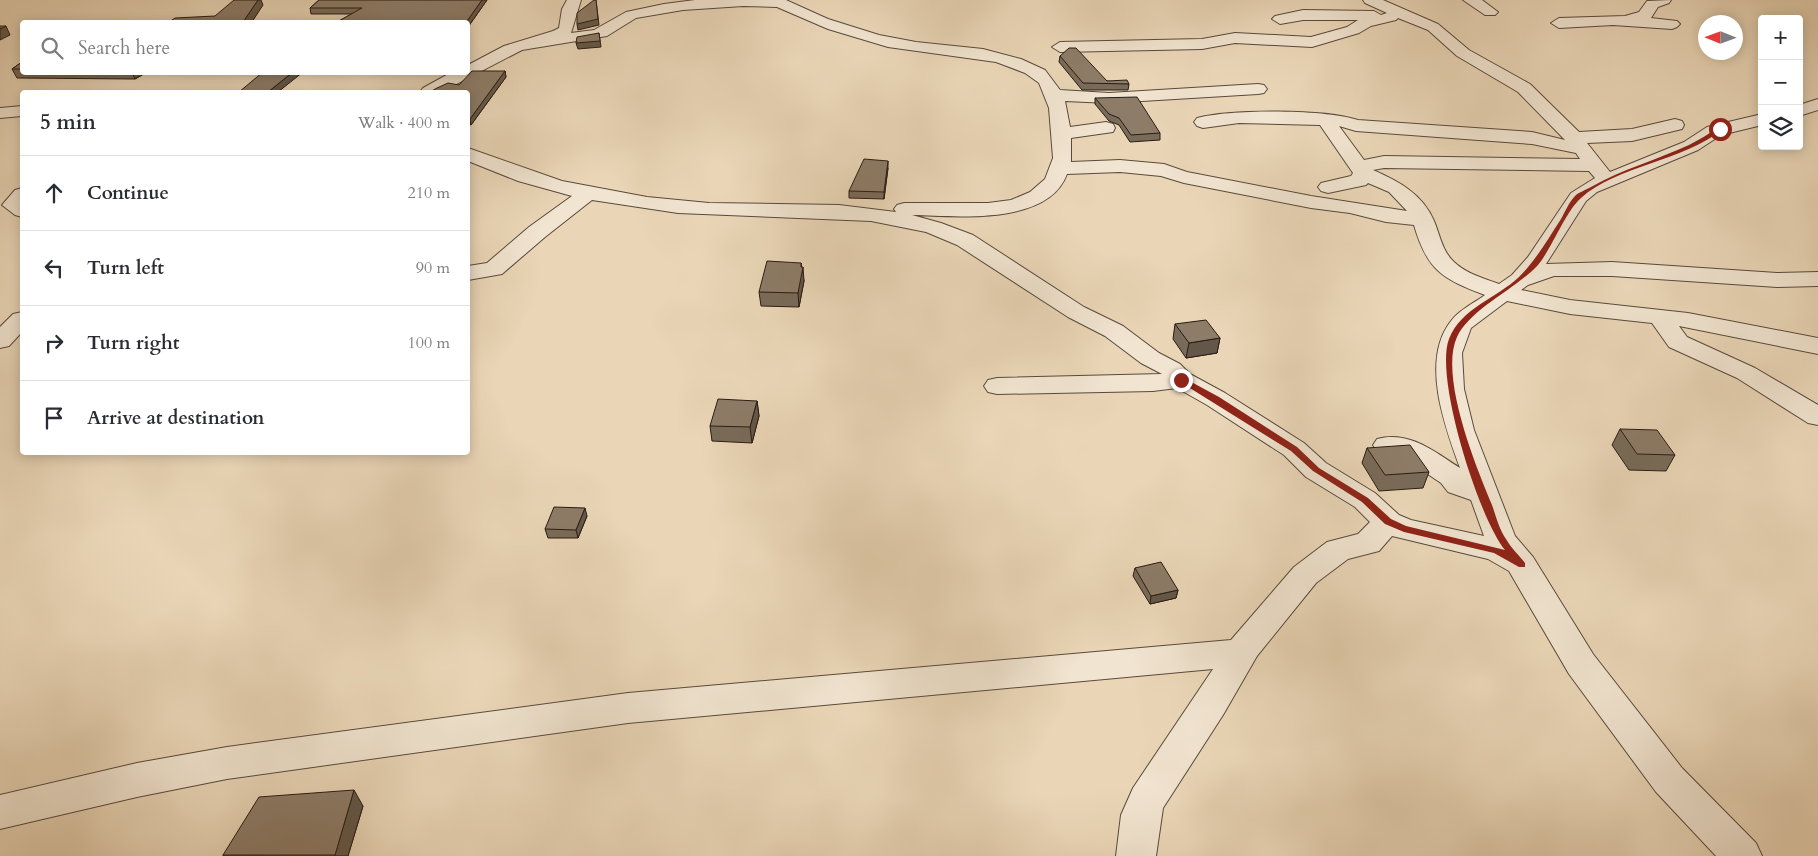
<!DOCTYPE html>
<meta charset="utf-8">
<style>
:root{--surface:#fff;--page:#f7f7f7;--text:#2b2b33;--muted:#7c7c81;--line:#e1e1e2}
body{margin:0;font-family:Cardo,serif;background:var(--page);color:var(--text)}
.controls{position:absolute;right:15px;top:15px;display:grid;overflow:hidden;border-radius:5px;box-shadow:0 2px 12px #0003}
.controls button{width:45px;height:45px;display:grid;place-items:center;padding:0;border:0;border-bottom:1px solid var(--line);background:var(--surface);color:var(--text);font:25px sans-serif}
.compass{position:absolute;left:1698px;top:15px;width:45px;height:45px;border-radius:50%;background:var(--surface);box-shadow:0 2px 12px #0003;rotate:271deg}
.stop{position:absolute;width:15px;height:15px;margin:-11px;border:4px solid #8f2418;border-radius:50%;background:#fff}
.stop.end{background:#8f2418;border-color:#fff;box-shadow:0 1px 5px #0008}
.list{margin:0;padding:0;list-style:none}
h2{display:flex;justify-content:space-between;align-items:center;height:65px;margin:0;padding:0 20px;font-size:21px}
h2 small{font-size:16px;font-weight:400;color:var(--muted)}
.list li{display:grid;grid-template-columns:32px 1fr auto;gap:15px;align-items:center;box-sizing:border-box;height:75px;padding:0 20px;border-top:1px solid var(--line)}
.list b{display:block;font-size:19px;white-space:nowrap}
.list em{font-size:16px;font-style:normal;color:var(--muted)}
.icon{flex:none;width:28px;height:28px;fill:none;stroke:currentColor;stroke-width:2;stroke-linecap:round;stroke-linejoin:round}
.map{position:relative;flex:none;width:1818px;height:856px;overflow:hidden}
.search{position:absolute;background:var(--surface);box-shadow:0 2px 12px #0003;left:20px;top:20px;width:450px;height:55px;display:flex;align-items:center;gap:12px;box-sizing:border-box;padding:0 18px;border-radius:5px;color:var(--muted);font-size:19px}
.panel{position:absolute;background:var(--surface);box-shadow:0 2px 12px #0003;left:20px;top:90px;width:450px;height:365px;border-radius:5px}
.map>svg:first-child{display:block}
</style>
<div class="map">
<svg width="1818" height="856" viewBox="0 0 1818 856">
<rect width="100%" height="100%" fill="#ead6b7"/>
<filter id="stains"><feTurbulence type="fractalNoise" baseFrequency=".004" numOctaves="4"/><feColorMatrix values="0 0 0 0 .2 0 0 0 0 .09 0 0 0 0 .02 0 0 0 .5 -.17"/></filter>
<radialGradient id="worn" r=".72"><stop offset=".6" stop-color="#630" stop-opacity="0"/><stop offset="1" stop-color="#630" stop-opacity=".3"/></radialGradient>
<g fill="none" stroke-linecap="round" stroke-linejoin="round">
<defs>
<path id="minor" d="M567,0H581L571,33L594,30L626,12L664,4L695,0H786L828,19L879,35L916,42L983,49L1021,59L1045,70L1060,90L1109,93L1258,84L1264,85L1267,89L1264,93L1258,94L1109,103L1065,101L1070,127L1106,122L1113,124L1115,128L1113,132L1071,138V162L1120,160L1164,164L1187,172L1311,196L1407,211L1389,192L1368,183L1366,185L1328,193L1321,191L1318,187L1321,183L1351,176L1353,173L1320,125L1239,123L1203,128L1197,126L1194,122L1197,118C1231,109 1324,109 1358,120L1532,132L1565,140L1518,92L1457,56L1428,30L1398,18L1396,20L1371,26L1359,33L1312,47L1235,43L1202,49L1060,52L1052,47L1060,42L1202,39L1235,33L1311,37L1347,27L1358,20H1303L1280,24L1272,19L1275,16L1303,10L1374,11L1381,15L1387,13L1365,3L1363,0H1383L1438,24L1469,50L1530,84L1579,132L1632,129L1675,119L1682,121L1684,125L1682,129L1632,141L1587,143L1610,172L1684,142L1707,127L1762,114V125L1721,135L1698,150L1597,192L1586,201L1546,264L1612,262L1777,273L1818,272V286L1777,287L1612,276H1554L1528,285L1521,290L1570,300L1688,313L1818,338V354L1679,326L1687,337L1755,368L1818,405V425L1808,423L1737,378L1669,347L1652,323L1570,314L1507,301L1471,328L1462,353L1464,389L1474,430L1515,536L1533,557L1593,654L1682,768L1756,843L1762,856H1716L1656,792L1569,674L1509,571L1488,559L1392,536L1379,551L1348,559L1316,583L1257,656L1223,715L1163,808L1156,856H1116L1121,815L1133,788L1213,669L628,723L227,779L137,797L0,829V795L137,763L227,747L628,693L1231,640L1294,567L1327,542L1358,534L1370,522L1355,507L1306,477L1284,455L1207,405L1177,388L1153,391L997,394L988,392L984,386L988,380L997,378L1162,374L1141,363L1105,336L1068,317L957,245L926,232L871,221L678,213L592,200L545,237L502,274L468,280V266L487,263L529,227L572,196L518,181L468,161V148L562,181L647,197L709,203L839,205L896,212L894,209L897,205L904,203H988L1011,200L1030,192L1045,179L1053,158L1049,108L1039,83L1025,73L996,62L888,47L828,29L777,7L743,6L683,10L636,18L607,36L522,50L441,92H420L423,88L452,72H468V65L504,46L553,31L559,28L562,9ZM1339,126L1356,131L1532,144L1576,153L1580,159L1384,156L1364,160ZM1384,168L1589,171L1595,178L1571,193L1528,257L1512,275L1499,284C1483,278 1467,274 1454,262C1442,251 1440,235 1434,221C1423,194 1398,181 1373,170ZM1120,172L1161,176L1184,183L1311,208L1350,213L1386,222L1414,225C1427,270 1442,279 1485,295C1474,303 1459,310 1451,321C1420,360 1445,427 1460,468C1435,452 1409,430 1377,439L1373,445L1377,451L1401,456L1441,483L1448,492L1471,500L1484,536L1411,520L1399,515L1375,493L1326,463L1304,443L1225,393L1190,374L1180,364L1159,353L1123,326L1084,307L973,235L941,223L912,215C956,216 1048,226 1067,174Z
M1463,0H1482L1498,12L1495,15H1485Z
M1671,0L1669,3L1658,7L1651,18L1677,21L1680,24L1677,27L1672,29L1613,25L1559,28L1551,23L1559,18L1625,16L1639,12L1647,1Z
M1818,99V110L1799,116V105Z
M22,106V116L0,118V108Z
M22,188V217L15,215L2,205L15,190Z
M22,312V332L9,346L0,348V327L13,314Z"/>
</defs>
<use href="#minor" stroke="#594a3c" stroke-width="2"/>
<use href="#minor" fill="#f1e4d0" fill-rule="evenodd"/>
</g>
<path fill="#796b59" stroke="#291b13" d="M319,0H487L468,27V22H337L352,14H311L310,8Z
M1060,56L1107,81L1129,84L1128,90H1082L1059,62Z
M22,62V72H147L135,79L17,78L12,69Z
M505,71L506,77L471,125H468V92L459,85Z
M1095,98L1160,133V140L1130,142L1119,125L1109,121L1095,104Z
M888,168L884,199L849,198V191Z
M801,263L804,281L799,307L761,306L759,292Z
M1175,324L1220,338L1217,353L1186,358L1173,339Z
M757,401L759,416L752,443L712,441L710,426Z
M1620,429L1675,455L1666,471L1629,470L1612,445Z
M1367,448L1429,472L1423,488L1379,491L1362,463Z
M587,516L578,538H548L545,529Z
M1135,568L1178,590L1176,598L1150,604L1133,576Z
M363,806L348,856H223V855Z"/>
<path fill="#635749" stroke="#291b13" d="M258,0H261L263,5L252,22H243Z
M482,0H487L468,27L467,21Z
M596,0L599,25L578,30L577,24Z
M6,26L10,35L0,40V29Z
M599,33L601,47L578,49L576,43Z
M505,71L506,77L471,125L470,119Z
M132,72H147L135,79Z
M293,72H303L278,92H268Z
M888,161V168L884,199V192Z
M801,263L802,273L803,267L804,281L799,307L798,293Z
M1220,338L1217,353L1186,358L1189,343Z
M757,401L759,416L752,443L750,427Z
M585,508L587,516L578,538L576,530Z
M1178,590L1176,598L1150,604L1151,596Z
M354,790L363,806L348,856H335V855Z"/>
<path fill="#8d7c68" stroke="#291b13" d="M234,0H258L243,22H169L175,18L215,16Z
M319,0H482L467,21L429,22H337L362,8H310Z
M594,0H596L598,19L577,24V13Z
M0,26H6L0,29Z
M599,33L600,41L576,43L577,37Z
M1069,48H1076L1107,81L1127,80L1129,84L1083,83L1060,56Z
M22,62V69H12Z
M472,71H505L470,119H468V92H430L437,88L448,83L459,85Z
M263,72H293L268,92H239Z
M1137,97L1160,133L1131,135L1119,118L1109,114L1095,98Z
M864,159L888,161L884,192L849,191Z
M767,261L801,263V267H803L798,293L759,292Z
M1206,320L1220,338L1189,343L1175,324Z
M718,399L757,401L750,427L710,426Z
M1620,429L1657,430L1675,455L1637,454Z
M1410,445L1429,472L1385,475L1367,448Z
M554,507L585,508L576,530L545,529Z
M1161,562L1178,590L1151,596L1135,568Z
M354,790L335,855H223L259,797Z"/>
<path fill="#8f2418" d="M1718,128L1723,129C1684,161 1616,166 1581,198C1566,211 1552,248 1538,265C1516,289 1470,309 1457,337C1439,376 1476,467 1492,505C1496,516 1499,529 1506,539C1511,548 1519,555 1525,563V567H1519L1494,553L1404,532L1385,524L1362,502L1313,471L1291,451L1177,380L1184,378L1219,397L1297,447L1319,468L1368,498L1391,519L1406,526L1505,550C1479,519 1434,377 1449,339C1461,308 1497,298 1519,277C1536,260 1548,239 1561,219C1565,212 1569,202 1575,196C1579,192 1586,190 1591,187C1622,169 1657,160 1689,145C1699,140 1708,134 1718,128Z"/>
<rect width="100%" height="100%" filter="url(#stains)"/>
<rect width="100%" height="100%" fill="url(#worn)"/>
</svg>
<div class="controls">
<button>+</button>
<button>−</button>
<button><svg class="icon" aria-label="layers" viewBox="0 0 24 24"><path d="M12 4l9 5-9 5-9-5zM3 14l9 5 9-5"/></svg></button>
</div>
<svg class="compass" viewBox="-18 -18 36 36"><path d="M0-13l5 13h-10z" fill="#e53935"/><path d="M0 13l5-13h-10z" fill="#7c7c81"/></svg>
<div class="stop" style="left:1720px;top:129px"></div>
<div class="stop end" style="left:1181px;top:380px"></div>
<div class="search"><svg class="icon" aria-label="search" viewBox="0 0 24 24"><circle cx="10" cy="10" r="6"/><path d="M15 15l6 6"/></svg>Search here</div>
<section class="panel">
<h2>5 min<small>Walk · 400 m</small></h2>
<ul class="list">
<li><svg class="icon" aria-label="ahead" viewBox="0 0 24 24"><path d="M12 20V5M6 11l6-6 6 6"/></svg><div><b>Continue</b></div><em>210 m</em></li>
<li><svg class="icon" aria-label="left" viewBox="0 0 24 24"><path d="M17 20v-9H6M10 6l-5 5 5 5"/></svg><div><b>Turn left</b></div><em>90 m</em></li>
<li><svg class="icon" aria-label="right" viewBox="0 0 24 24"><path d="M7 20v-9h11M14 6l5 5-5 5"/></svg><div><b>Turn right</b></div><em>100 m</em></li>
<li><svg class="icon" aria-label="arrive" viewBox="0 0 24 24"><path d="M6 21V4h12l-3 4 3 4H6"/></svg><div><b>Arrive at destination</b></div></li>
</ul>
</section>
</div>
